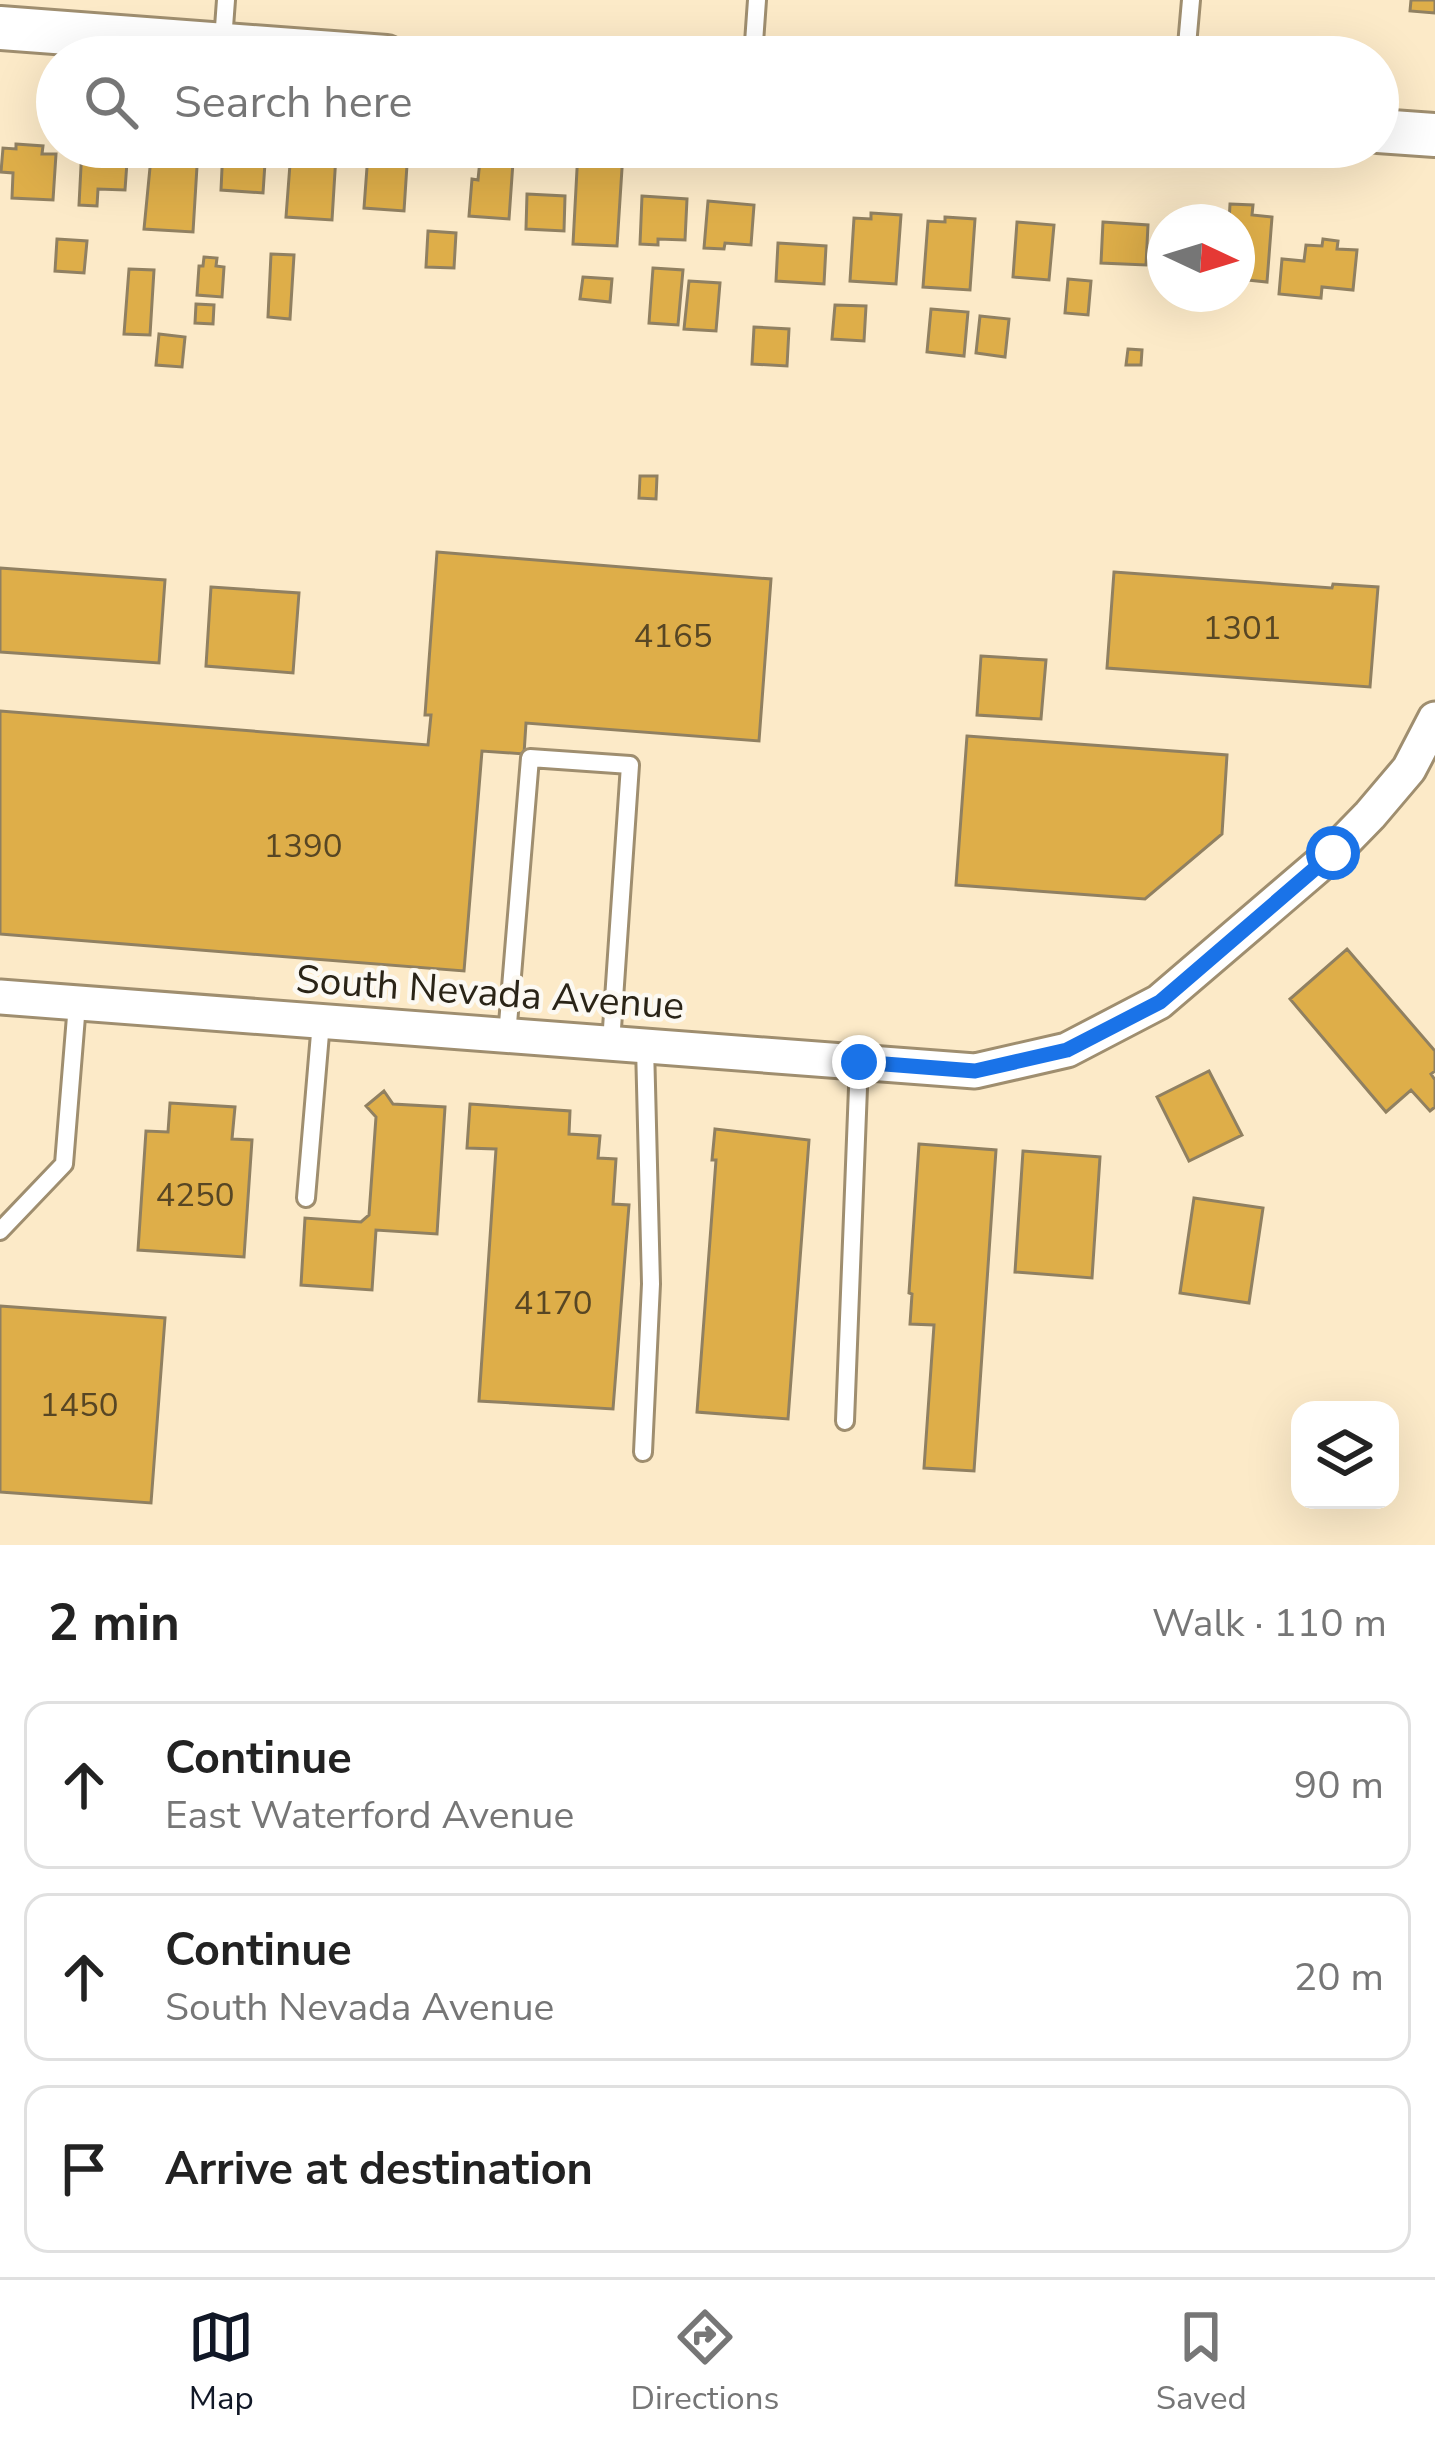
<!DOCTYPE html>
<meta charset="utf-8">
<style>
:root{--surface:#fff;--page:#f2f2f2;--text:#222;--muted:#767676;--line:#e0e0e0;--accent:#111827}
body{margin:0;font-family:"Nunito Sans",sans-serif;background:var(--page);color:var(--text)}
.controls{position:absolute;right:36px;bottom:36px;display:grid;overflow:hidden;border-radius:24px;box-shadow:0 12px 48px #0002}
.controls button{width:108px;height:108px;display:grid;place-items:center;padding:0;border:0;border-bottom:3px solid var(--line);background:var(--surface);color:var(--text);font:60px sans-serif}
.compass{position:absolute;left:1147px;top:204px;width:108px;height:108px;border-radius:50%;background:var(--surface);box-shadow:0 12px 48px #0002;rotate:94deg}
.stop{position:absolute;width:36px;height:36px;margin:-27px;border:9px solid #1a73e8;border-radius:50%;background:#fff}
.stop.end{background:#1a73e8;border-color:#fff;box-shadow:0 3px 12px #0008}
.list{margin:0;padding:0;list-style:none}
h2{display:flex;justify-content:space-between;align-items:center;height:156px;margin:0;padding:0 48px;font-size:51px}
h2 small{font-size:39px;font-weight:400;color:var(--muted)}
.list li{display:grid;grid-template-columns:78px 1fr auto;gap:36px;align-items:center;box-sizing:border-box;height:168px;margin:0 24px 24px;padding:0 24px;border:3px solid var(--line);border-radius:24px}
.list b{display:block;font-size:45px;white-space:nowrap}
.list p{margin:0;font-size:39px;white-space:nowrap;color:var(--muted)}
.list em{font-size:39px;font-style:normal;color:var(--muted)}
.icon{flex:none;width:66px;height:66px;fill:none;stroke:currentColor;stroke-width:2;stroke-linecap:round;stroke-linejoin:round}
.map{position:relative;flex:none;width:1435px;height:1545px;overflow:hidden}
.search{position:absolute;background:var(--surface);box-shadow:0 12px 48px #0002;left:36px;right:36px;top:36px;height:132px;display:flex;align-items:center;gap:30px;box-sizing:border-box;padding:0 42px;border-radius:66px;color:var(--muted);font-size:45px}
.sheet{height:732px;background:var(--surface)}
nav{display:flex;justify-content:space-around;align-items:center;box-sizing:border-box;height:168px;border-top:3px solid var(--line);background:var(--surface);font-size:33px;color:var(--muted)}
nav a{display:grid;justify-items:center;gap:6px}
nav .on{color:var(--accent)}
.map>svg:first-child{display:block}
</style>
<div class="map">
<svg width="1435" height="1545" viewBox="0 0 1435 1545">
<rect width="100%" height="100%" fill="#fceac8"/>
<path fill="#deae49" stroke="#908061" stroke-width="3" d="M1411,0H1435V13L1410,11Z
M16,144L43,146L42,154H56L53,200L12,198L13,173L1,172L3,148L16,149Z
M82,147L128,148L125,190L98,189L97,206L79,205Z
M152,147L198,150L193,232L144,229Z
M223,147L266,148L263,193L221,190Z
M291,151L336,155L332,220L286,217Z
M578,151L623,153L617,246L573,244Z
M368,154L395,156L394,164L407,165L404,211L364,208Z
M480,160L513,162L509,219L469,216L472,179L478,180Z
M527,194L565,196L564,231L526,229Z
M642,196L687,199L685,240L658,239V245L640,244Z
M708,201L754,205L751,245L725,243L724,249L704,248Z
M1230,204L1253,205L1252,215L1272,217L1267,282L1237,279V222H1229Z
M871,213L901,215L896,284L850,281L854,218L871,219Z
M945,217L975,219L970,290L923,287L928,221L945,222Z
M1017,222L1054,225L1049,280L1013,277Z
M1103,222L1148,225L1146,265L1101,263Z
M428,231L456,233L454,268L426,267Z
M57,239L87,241L84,273L55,271Z
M1323,239L1338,241L1337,249L1357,250L1353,290L1322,287L1321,298L1279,294L1282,259L1304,261L1306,245L1322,246Z
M778,243L826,246L824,284L776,281Z
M271,254L294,255L290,319L268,317Z
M204,257L217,258L216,266L224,267L222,297L197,295L199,266H203Z
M653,268L683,270L678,325L649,323Z
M129,269L154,270L150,335L124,334Z
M583,277L612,279L610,302L580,299Z
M1068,279L1091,281L1088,315L1065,313Z
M689,281L720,283L716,331L684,329Z
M196,304L214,305L213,324L195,323Z
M835,305L866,306L864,341L832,339Z
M931,309L968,312L964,356L927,352Z
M980,316L1009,319L1005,357L976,353Z
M754,327L789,329L787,366L752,364Z
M159,334L185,337L182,367L156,365Z
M1128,349L1142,350L1141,365H1126Z
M640,476H657L656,499L639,498Z
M437,552L771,579L759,741L526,723L524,754L482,751L464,971L0,934V711L428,745L431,715H425Z
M0,568L165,580L159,663L0,652Z
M1114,572L1332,588L1333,584L1378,587L1370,687L1107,668Z
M211,587L299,593L293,673L206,666Z
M981,656L1046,660L1041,719L977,715Z
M967,736L1227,755L1222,834L1145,899L956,885Z
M1347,949L1435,1051V1071L1431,1074L1435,1080V1107L1430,1111L1411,1090L1386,1112L1290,999Z
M1209,1071L1242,1135L1189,1161L1157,1097Z
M384,1091L393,1104L445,1107L437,1234L376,1230L372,1290L301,1285L305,1218L361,1222L369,1215L376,1117L366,1106Z
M170,1103L235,1107L232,1139L252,1140L244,1257L138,1250L146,1131L168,1132Z
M470,1104L570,1111L569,1134L600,1136L598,1158L616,1159L613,1204L629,1205L613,1409L479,1401L496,1149L467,1148Z
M715,1129L809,1140L788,1419L697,1412L716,1160H712Z
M919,1144L996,1150L974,1471L924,1468L934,1325L910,1324L912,1294L909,1293Z
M1023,1151L1100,1157L1092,1278L1015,1272Z
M1194,1198L1263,1208L1249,1303L1180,1293Z
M0,1306L165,1318L151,1503L0,1492Z"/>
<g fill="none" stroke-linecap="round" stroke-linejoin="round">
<defs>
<path id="service" d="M223,41L226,0
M753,57L757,0
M1186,57L1191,0
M507,1036L530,758L630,765L611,1043
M306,1198L321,1022
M0,1231L64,1164L77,1004
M845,1421L859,1062
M643,1452L651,1284L645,1046"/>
<path id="minor" d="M0,997L975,1071L1067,1050L1159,1002L1333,853L1370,815L1409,769L1435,719"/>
<path id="tertiary" d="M0,28L386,57
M1378,131L1435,135"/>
</defs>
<use href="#service" stroke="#9f8e6f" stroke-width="22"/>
<use href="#minor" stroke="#9f8e6f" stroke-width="39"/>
<use href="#tertiary" stroke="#9f8e6f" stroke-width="48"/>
<use href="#service" stroke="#fff" stroke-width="16"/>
<use href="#minor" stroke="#fff" stroke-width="33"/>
<use href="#tertiary" stroke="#fff" stroke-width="42"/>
</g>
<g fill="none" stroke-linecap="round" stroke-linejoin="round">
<path stroke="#1a73e8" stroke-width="15" d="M859,1062L975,1071L1067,1050L1160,1002L1333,853"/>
</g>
<g text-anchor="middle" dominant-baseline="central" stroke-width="9" stroke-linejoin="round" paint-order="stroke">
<g font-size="33" fill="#574624">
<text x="1242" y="628">1301</text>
<text x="673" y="636">4165</text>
<text x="303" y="846">1390</text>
<text x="195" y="1195">4250</text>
<text x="553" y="1303">4170</text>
<text x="79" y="1405">1450</text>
</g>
<g font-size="39" fill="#2a2417" stroke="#fcf9f2">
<text transform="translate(490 993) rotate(4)">South Nevada Avenue</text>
</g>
</g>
</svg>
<div class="controls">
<button><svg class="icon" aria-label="layers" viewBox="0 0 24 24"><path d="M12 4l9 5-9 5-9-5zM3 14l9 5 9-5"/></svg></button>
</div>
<svg class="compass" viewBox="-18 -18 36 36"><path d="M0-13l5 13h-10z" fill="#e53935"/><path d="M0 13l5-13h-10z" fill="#767676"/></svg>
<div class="stop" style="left:1333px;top:853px"></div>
<div class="stop end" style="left:859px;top:1062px"></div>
<div class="search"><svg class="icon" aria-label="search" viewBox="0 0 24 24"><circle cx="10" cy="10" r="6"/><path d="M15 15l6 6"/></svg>Search here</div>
</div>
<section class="sheet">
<h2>2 min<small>Walk · 110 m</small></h2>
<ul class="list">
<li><svg class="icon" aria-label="ahead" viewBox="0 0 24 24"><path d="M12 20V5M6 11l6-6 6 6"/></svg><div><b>Continue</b><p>East Waterford Avenue</p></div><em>90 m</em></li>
<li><svg class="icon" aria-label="ahead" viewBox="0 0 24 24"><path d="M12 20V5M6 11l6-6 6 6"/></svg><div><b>Continue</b><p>South Nevada Avenue</p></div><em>20 m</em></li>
<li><svg class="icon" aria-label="arrive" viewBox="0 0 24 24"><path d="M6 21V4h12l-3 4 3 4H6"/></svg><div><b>Arrive at destination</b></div></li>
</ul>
</section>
<nav>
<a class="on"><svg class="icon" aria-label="map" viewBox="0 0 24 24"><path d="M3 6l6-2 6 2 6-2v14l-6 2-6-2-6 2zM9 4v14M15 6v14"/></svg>Map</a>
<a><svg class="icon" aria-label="directions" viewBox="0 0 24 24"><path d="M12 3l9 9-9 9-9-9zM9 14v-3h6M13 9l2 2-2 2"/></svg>Directions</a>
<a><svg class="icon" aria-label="saved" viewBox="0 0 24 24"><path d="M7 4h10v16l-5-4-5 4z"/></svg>Saved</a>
</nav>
